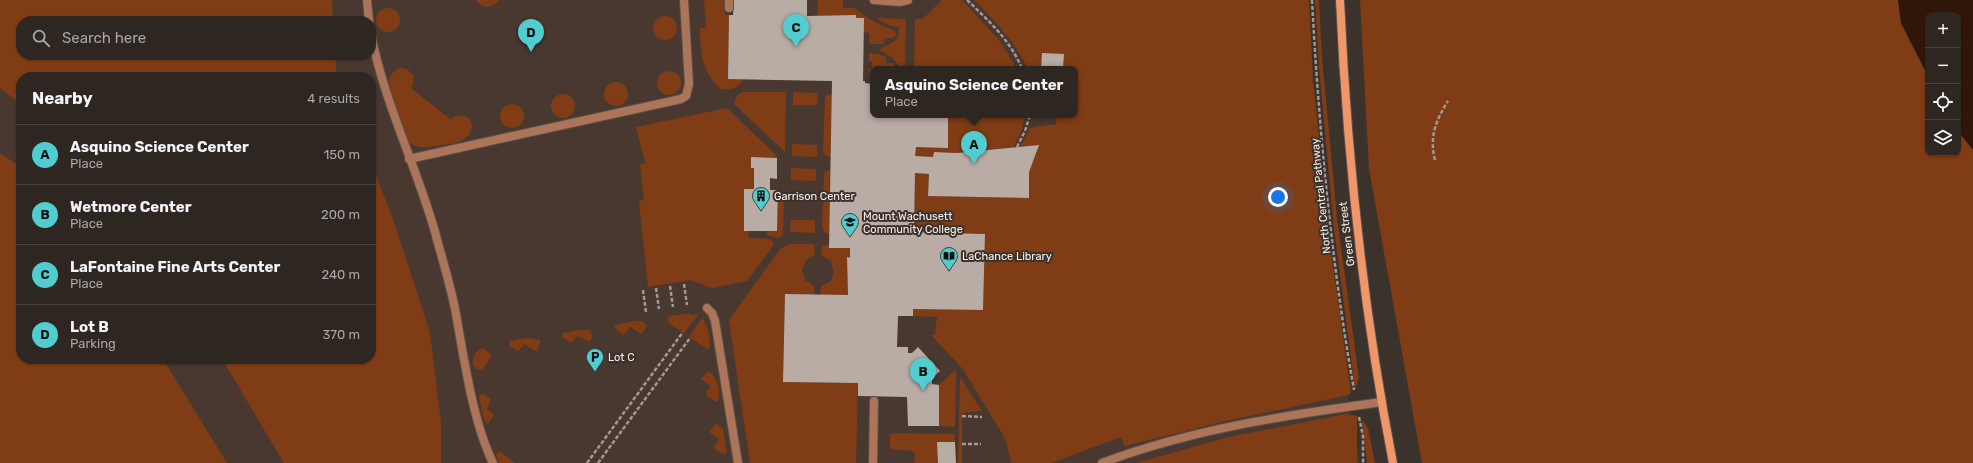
<!DOCTYPE html>
<meta charset="utf-8">
<style>
:root{--surface:#2d2621;--page:#39322e;--text:#f1f3f6;--muted:#a7a5a5;--line:#48433f;--accent:#52cdcf}
body{margin:0;font-family:Rubik,sans-serif;background:var(--page);color:var(--text)}
.controls{position:absolute;right:12px;top:12px;display:grid;overflow:hidden;border-radius:8px;box-shadow:0 1px 3px #0004}
.controls button{width:36px;height:36px;display:grid;place-items:center;padding:0;border:0;border-bottom:1px solid var(--line);background:var(--surface);color:var(--text);font:20px sans-serif}
.you{position:absolute;left:1278px;top:197px;width:14px;height:14px;margin:-10px;border:3px solid #fff;border-radius:50%;background:#1a73e8;box-shadow:0 0 0 6px #1a73e833}
.badge{display:grid;place-items:center;width:26px;height:26px;border-radius:50%;background:var(--accent);color:#111;font-size:13px;font-weight:700}
.pin{position:absolute;translate:-50% -33px;filter:drop-shadow(0 1px 2px #0008)}
.pin::after{content:'';position:absolute;top:21px;width:14px;height:12px;background:inherit;clip-path:polygon(0 0,100% 0,50% 100%)}
.popup{position:absolute;left:870px;top:66px;width:208px;height:52px;box-sizing:border-box;display:grid;place-content:center;border-radius:8px;background:var(--surface);filter:drop-shadow(0 1px 3px #0005);font-size:13px;white-space:nowrap;color:var(--muted)}
.popup b{font-size:15px;color:var(--text)}
.popup::after{content:'';position:absolute;left:50%;top:100%;margin-left:-8px;border:8px solid transparent;border-top-color:var(--surface)}
.list{margin:0;padding:0;list-style:none}
h2{display:flex;justify-content:space-between;align-items:center;height:52px;margin:0;padding:0 16px;font-size:17px}
h2 small{font-size:13px;font-weight:400;color:var(--muted)}
.list li{display:grid;grid-template-columns:26px 1fr auto;gap:12px;align-items:center;box-sizing:border-box;height:60px;padding:0 16px;border-top:1px solid var(--line)}
.list b{display:block;font-size:15px;white-space:nowrap}
.list p{margin:0;font-size:13px;white-space:nowrap;color:var(--muted)}
.list em{font-size:13px;font-style:normal;color:var(--muted)}
.icon{flex:none;width:22px;height:22px;fill:none;stroke:currentColor;stroke-width:2;stroke-linecap:round;stroke-linejoin:round}
.map{position:relative;flex:none;width:1973px;height:463px;overflow:hidden}
.search{position:absolute;background:var(--surface);box-shadow:0 1px 3px #0004;left:16px;top:16px;width:360px;height:44px;display:flex;align-items:center;gap:10px;box-sizing:border-box;padding:0 14px;border-radius:16px;color:var(--muted);font-size:15px}
.panel{position:absolute;background:var(--surface);box-shadow:0 1px 3px #0004;left:16px;top:72px;width:360px;height:292px;border-radius:16px}
.map>svg:first-child{display:block}
</style>
<div class="map">
<svg width="1973" height="463" viewBox="0 0 1973 463">
<rect width="100%" height="100%" fill="#3c322c"/>
<path fill="#493830" fill-rule="evenodd" d="M0,0H1309L1311,77L1342,368L1360,463H0ZM21,21H371V55H21ZM873,69H1075V115H873ZM21,77H371V359H21Z"/>
<path fill="#803c15" d="M0,0H332L333,21H21V55H335L337,77H21V104L0,88Z
M476,0H499C493,9 482,9 476,0Z
M704,0H725V15H729L728,79H743C739,89 730,90 721,89C702,73 700,52 700,28H706Z
M818,0H843V8H855C867,19 880,25 895,31L896,35L893,38H885L884,44H869V33L863,32V18H856L855,15L817,16Z
M942,0H961L964,2L1000,41L1017,69H914L915,19H923Z
M974,0H1309L1313,80L1332,259L1351,392L1349,395L1226,421L1125,446L1121,437L1051,463H1011L1007,445L1003,435L962,368L931,335L935,334L937,317L913,316V309L983,310L985,234L914,232L915,173L929,174L928,196L1028,198L1029,172L1038,145L1020,147L1030,128L1056,124V115H1075V69H1063L1064,54L1042,53L1041,69H1028C1015,42 995,21 974,0Z
M1315,0H1319L1322,57L1337,218L1359,378L1355,389L1334,229L1319,68Z
M1360,0H1898L1901,23L1928,76V153H1958V131L1973,150V463H1422L1369,169Z
M376 20a12 12 0 1 1 24 0a12 12 0 1 1-24 0Z
M653 28a12 12 0 1 1 24 0a12 12 0 1 1-24 0Z
M876,18L906,19L905,69H901L892,57L879,50C891,41 899,45 899,27L891,26Z
M869,53L878,54L886,57V63H893L897,69H873V75H869V69L872,68V62L869,61Z
M401,68L407,69L413,75V84L411,88L450,119C463,110 477,119 470,133C465,142 452,144 443,145C434,146 424,149 415,146C413,145 409,143 407,141C400,132 392,95 389,82C390,74 394,70 401,68Z
M657 83a12 12 0 1 1 24 0a12 12 0 1 1-24 0Z
M604 94a12 12 0 1 1 24 0a12 12 0 1 1-24 0Z
M744,92H786L785,152L735,105C734,99 738,93 744,92Z
M793,92L818,93L817,105H793Z
M551 106a12 12 0 1 1 24 0a12 12 0 1 1-24 0Z
M833,94L831,157L826,156L823,151L825,97L826,95Z
M500 116a12 12 0 1 1 24 0a12 12 0 1 1-24 0Z
M727,108L776,155L777,158H751V168H754V189L744,190V230L748,231L749,238L770,239L773,242V246L747,281L712,288L691,280L648,287L639,201L644,200L640,164L645,163L636,127Z
M948,115H1025L1022,129L1014,147L957,153L934,152L933,157L915,156L916,147H948Z
M792,144L817,145V157L792,156Z
M0,153L21,167V359H163L227,463H0Z
M371,163L393,219L430,332L441,423V463H284L222,359H371Z
M791,168L816,169V181L791,180Z
M830,170L829,234L824,232L822,227L824,174L826,171Z
M778,190L784,193L783,234C778,241 774,236 767,235V231H777Z
M791,220H815V233L790,232Z
M790,244H814L815,255L806,260L802,270L805,280L814,286V295L785,294L783,382L858,383L856,463H750L729,320L781,248Z
M822,245H829L830,248H850V258H847L848,295H820L821,286L830,282L834,273L831,261L821,255Z
M685,314L698,315L684,333L669,323L667,319L669,316Z
M702,318C708,325 712,342 709,350L689,337Z
M634,321H642L646,325V328L641,334L631,327L623,335L614,328L616,325Z
M581,330H589L591,332L592,337L590,342L577,336L571,343L562,337L563,333Z
M528,338L540,340V343L537,350L535,351L525,344L518,351L509,346L510,341Z
M483,348L492,355L482,370L477,369L473,365C472,357 475,351 483,348Z
M956,369L955,427L939,426V385Z
M708,371C717,374 722,395 717,402L707,396L706,393L711,386L701,379Z
M960,377L982,411L962,413V463H958Z
M482,393L491,399L487,409L494,415L488,424L484,420L479,397Z
M1346,414L1357,416V463H1136L1229,437Z
M1362,420L1368,428L1375,463H1367Z
M716,423L723,429L727,451L725,454L721,453L714,448L719,439L709,432Z
M892,433L955,434V442H938V463H914L915,454L913,451L892,449L890,446V435Z
M499,451L515,463H499L496,455Z"/>
<path fill="#301608" d="M1898,0H1973V150L1958,131V15H1928V76L1901,23Z"/>
<path fill="#b9aca5" d="M734,0H807V16L856,15V18H864L863,81H865V83L873,84V115H948V148L916,147L915,156L933,157L934,152L957,153L1039,145L1029,172V198L928,196L929,174L915,173L914,232L985,234L983,310L913,309V316H898L897,347H908V353H912L918,347L940,371L932,378V384L939,385V426H908L907,397L858,396V383L783,382L785,294L848,295L847,257L850,258V248H829L832,81L728,79L729,15H733Z
M1042,53L1064,54L1063,69H1041Z
M751,157L777,158V179L770,178V190H778L777,231H744V189H754V168H751Z
M937,442H955L956,463H938Z"/>
<g fill="none" stroke-linecap="round" stroke-linejoin="round">
<defs>
<path id="lane" d="M367,0L369,21
M874,0L900,2L908,0
M729,8V0
M371,34C384,102 416,165 435,232C442,259 451,286 456,314C464,359 473,422 493,463
M409,159L681,99L686,96L689,84L684,0
M707,308L712,313L715,321L738,463
M873,463L874,401
M1102,463C1192,429 1287,415 1382,402"/>
<path id="secondary" d="M1340,0C1347,155 1363,310 1393,463"/>
</defs>
<use href="#lane" stroke="#5a514b" stroke-width="10"/>
<use href="#secondary" stroke="#5a514b" stroke-width="10"/>
<path stroke="#a29994" stroke-width="2.5" stroke-dasharray="4 2" stroke-linecap="butt" d="M967,0C989,21 1011,41 1022,69
M1312,0C1319,130 1331,261 1354,390
M1017,147L1025,131L1030,115
M1435,160C1429,137 1436,120 1448,101
M684,284L687,305
M670,286L673,307
M656,288L659,309
M643,290L646,312
M962,416L982,417
M1359,417L1363,436V463
M962,444H981
M587,463L683,332
M598,463L690,338"/>
<use href="#lane" stroke="#ac7458" stroke-width="8"/>
<use href="#secondary" stroke="#f09769" stroke-width="8"/>
</g>
<defs>
<symbol id="building-pin" viewBox="-11 -11 22 30"><path d="M0 17L-7.5 6A9.5 9.5 0 1 1 7.5 6Z" fill="#52cdcf" stroke="#3c322c"/><path d="M-4-6H4V6H1V3H-1V6H-4ZM-2.5-4.3h1.7v1.8h-1.7ZM.8-4.3h1.7v1.8H.8ZM-2.5-1h1.7V.8h-1.7ZM.8-1h1.7V.8H.8Z" fill="#111"/></symbol>
<symbol id="university-pin" viewBox="-11 -11 22 30"><path d="M0 17L-7.5 6A9.5 9.5 0 1 1 7.5 6Z" fill="#52cdcf" stroke="#3c322c"/><path d="M0-5L7-2L0 1L-7-2ZM-4 1L0 2.5L4 1V4Q0 6-4 4Z" fill="#111"/></symbol>
<symbol id="library-pin" viewBox="-11 -11 22 30"><path d="M0 17L-7.5 6A9.5 9.5 0 1 1 7.5 6Z" fill="#52cdcf" stroke="#3c322c"/><path d="M-6-4Q-3-5.5-.7-3.5V5Q-3 3-6 4ZM6-4Q3-5.5 .7-3.5V5Q3 3 6 4Z" fill="#111"/></symbol>
<symbol id="parking-pin" viewBox="-11 -11 22 30"><path d="M0 17L-7.5 6A9.5 9.5 0 1 1 7.5 6Z" fill="#52cdcf" stroke="#3c322c"/><path d="M-3.5-5.5H1a3.5 3.5 0 0 1 0 7H-1V5.5H-3.5ZM-1-3.4V-.6H.8a1.4 1.4 0 0 0 0-2.8Z" fill="#111"/></symbol>
</defs>
<g fill-rule="evenodd">
<use href="#building-pin" x="751" y="186" width="20" height="27"/>
<use href="#university-pin" x="840" y="212" width="20" height="27"/>
<use href="#library-pin" x="939" y="246" width="20" height="27"/>
<use href="#parking-pin" x="585" y="347" width="20" height="27"/>
</g>
<g text-anchor="middle" dominant-baseline="central" stroke-width="4" stroke-linejoin="round" paint-order="stroke">
<g font-size="11" fill="#f9f1ee" stroke="#3c322c" text-anchor="start">
<text x="774" y="196">Garrison Center</text>
<text x="863" y="216">Mount Wachusett<tspan x="863" dy="13">Community College</tspan></text>
<text x="962" y="256">LaChance Library</text>
<text x="608" y="357">Lot C</text>
</g>
<g font-size="11" fill="#f9f1ee" stroke="#3c322c">
<text transform="translate(1321 196) rotate(-96)">North Central Pathway</text>
<text transform="translate(1347 234) rotate(-97)">Green Street</text>
</g>
</g>
</svg>
<div class="controls">
<button>+</button>
<button>−</button>
<button><svg class="icon" aria-label="locate" viewBox="0 0 24 24"><circle cx="12" cy="12" r="6"/><path d="M12 2v4M12 18v4M2 12h4M18 12h4"/></svg></button>
<button><svg class="icon" aria-label="layers" viewBox="0 0 24 24"><path d="M12 4l9 5-9 5-9-5zM3 14l9 5 9-5"/></svg></button>
</div>
<div class="you"></div>
<div class="pin badge" style="left:974px;top:164px">A</div>
<div class="popup"><b>Asquino Science Center</b>Place</div>
<div class="pin badge" style="left:923px;top:391px">B</div>
<div class="pin badge" style="left:796px;top:47px">C</div>
<div class="pin badge" style="left:531px;top:52px">D</div>
<div class="search"><svg class="icon" aria-label="search" viewBox="0 0 24 24"><circle cx="10" cy="10" r="6"/><path d="M15 15l6 6"/></svg>Search here</div>
<section class="panel">
<h2>Nearby<small>4 results</small></h2>
<ul class="list">
<li><span class="badge">A</span><div><b>Asquino Science Center</b><p>Place</p></div><em>150 m</em></li>
<li><span class="badge">B</span><div><b>Wetmore Center</b><p>Place</p></div><em>200 m</em></li>
<li><span class="badge">C</span><div><b>LaFontaine Fine Arts Center</b><p>Place</p></div><em>240 m</em></li>
<li><span class="badge">D</span><div><b>Lot B</b><p>Parking</p></div><em>370 m</em></li>
</ul>
</section>
</div>
